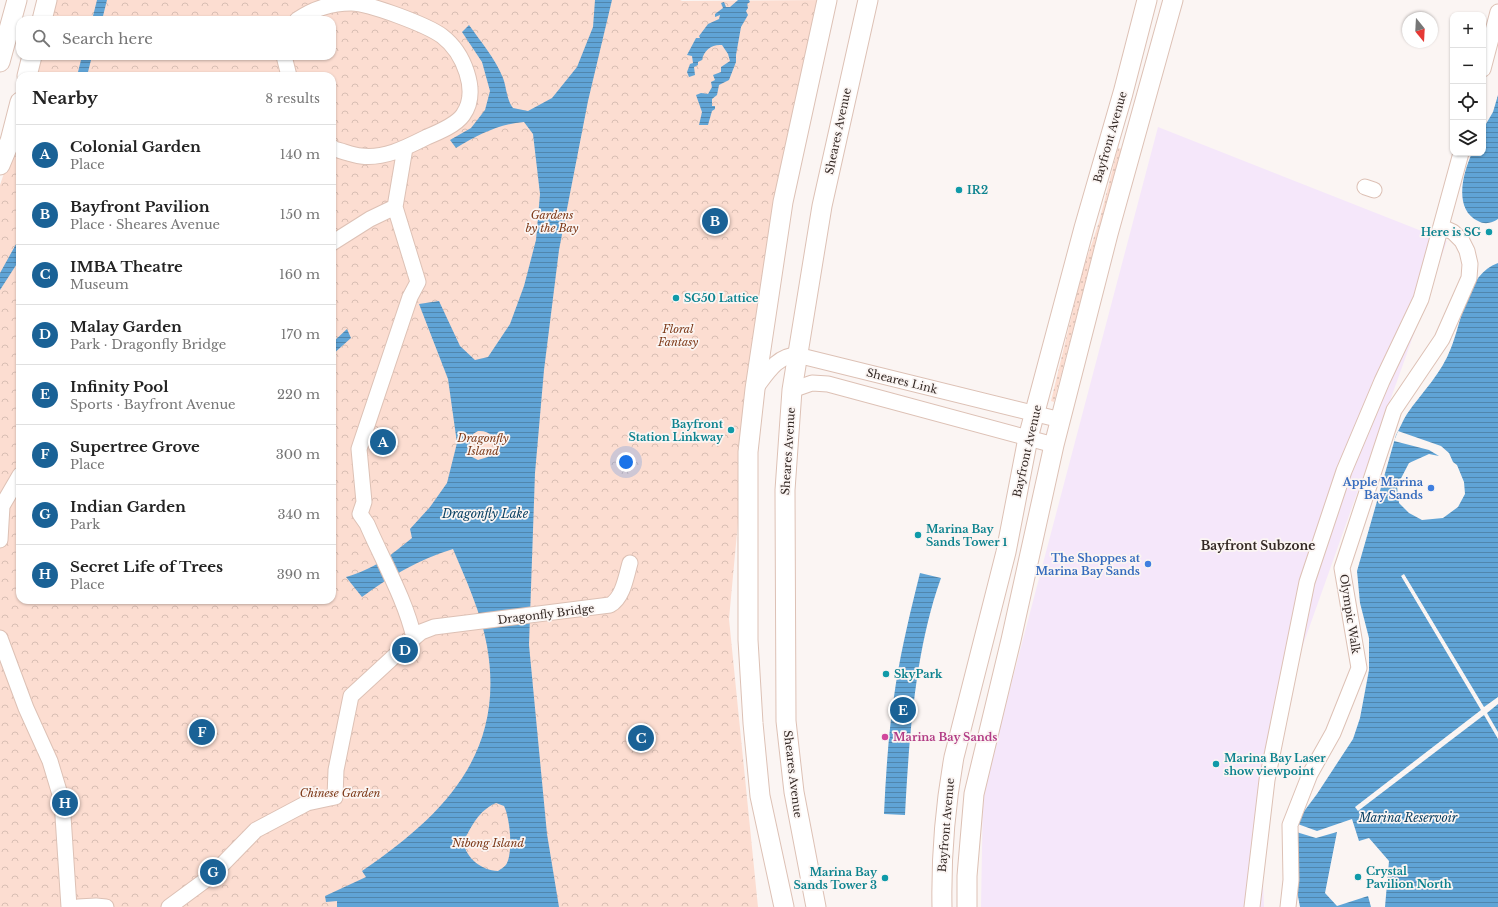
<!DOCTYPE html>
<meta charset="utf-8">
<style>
:root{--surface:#fff;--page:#f6f6f6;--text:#222;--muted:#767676;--line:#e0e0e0;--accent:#1a6296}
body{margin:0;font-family:"Libre Baskerville",serif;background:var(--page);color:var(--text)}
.controls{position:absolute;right:12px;top:12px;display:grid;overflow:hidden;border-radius:8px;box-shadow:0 1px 3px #0004}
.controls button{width:36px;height:36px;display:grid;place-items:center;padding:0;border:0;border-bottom:1px solid var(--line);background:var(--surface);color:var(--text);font:20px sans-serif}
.compass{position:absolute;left:1402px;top:12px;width:36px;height:36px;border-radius:50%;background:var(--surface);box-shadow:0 1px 3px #0004;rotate:162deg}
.you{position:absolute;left:626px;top:462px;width:14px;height:14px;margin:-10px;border:3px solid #fff;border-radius:50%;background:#1a73e8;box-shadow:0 0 0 6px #1a73e833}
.badge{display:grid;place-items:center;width:26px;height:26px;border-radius:50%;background:var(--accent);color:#fff;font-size:13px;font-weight:700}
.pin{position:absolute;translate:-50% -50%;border:2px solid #fff;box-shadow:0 1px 4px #0006}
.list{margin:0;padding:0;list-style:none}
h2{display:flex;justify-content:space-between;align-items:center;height:52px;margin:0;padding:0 16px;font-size:17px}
h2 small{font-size:13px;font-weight:400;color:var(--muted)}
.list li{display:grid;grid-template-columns:26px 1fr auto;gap:12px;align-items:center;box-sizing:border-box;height:60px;padding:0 16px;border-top:1px solid var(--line)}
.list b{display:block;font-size:15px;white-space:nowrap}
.list p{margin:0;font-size:13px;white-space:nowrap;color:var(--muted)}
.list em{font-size:13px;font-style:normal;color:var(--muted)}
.icon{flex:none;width:22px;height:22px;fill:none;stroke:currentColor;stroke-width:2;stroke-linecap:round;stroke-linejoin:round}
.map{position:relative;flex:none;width:1498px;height:907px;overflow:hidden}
.search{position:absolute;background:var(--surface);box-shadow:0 1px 3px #0004;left:16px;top:16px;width:320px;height:44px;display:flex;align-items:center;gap:10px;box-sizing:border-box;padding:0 14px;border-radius:12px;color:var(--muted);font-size:15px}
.panel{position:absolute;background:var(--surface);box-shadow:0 1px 3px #0004;left:16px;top:72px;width:320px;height:532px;border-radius:12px}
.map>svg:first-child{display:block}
</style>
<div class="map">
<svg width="1498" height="907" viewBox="0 0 1498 907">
<defs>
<pattern id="grass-dots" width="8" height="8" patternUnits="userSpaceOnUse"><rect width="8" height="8" fill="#fcddd1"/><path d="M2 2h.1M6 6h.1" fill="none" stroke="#d8beb3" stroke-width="1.8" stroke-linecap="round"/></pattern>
<pattern id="forest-crowns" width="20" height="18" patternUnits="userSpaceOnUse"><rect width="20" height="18" fill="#fcddd1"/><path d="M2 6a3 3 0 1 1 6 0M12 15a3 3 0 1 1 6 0" fill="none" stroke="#d8beb3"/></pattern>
<pattern id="water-rules" width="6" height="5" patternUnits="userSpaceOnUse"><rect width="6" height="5" fill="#60a4d6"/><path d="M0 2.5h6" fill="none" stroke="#5086ad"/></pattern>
</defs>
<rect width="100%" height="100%" fill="#fbf5f3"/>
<path fill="#f5e7fa" d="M1158,127L1447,241L1268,743L1263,882L1264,907H981L983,791Z"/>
<path fill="url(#grass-dots)" d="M1118,148L1123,149L1088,287L1075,322L1054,402L1051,401L1082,273L1099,222Z"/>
<path fill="url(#forest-crowns)" d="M57,0H680L682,1L824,0L756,329L729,619L758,907H0V185L20,126V600H332V76H37L42,56H332V20H51Z"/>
<path fill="url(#water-rules)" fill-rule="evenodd" d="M97,0H107L102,20H92Z
M595,0H612L588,101L559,250L544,370L535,473L529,645L547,834L559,907H337V901L326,902L325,896L366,877L362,871C444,815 506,753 487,646C481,612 466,580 453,549C418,560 392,575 362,597L346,577C374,569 390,556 412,538L410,529L430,507L447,483L457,443L448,379L419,304L439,301L460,346L475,360L488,357L510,324L524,286L536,240L540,194L533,134L524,122C498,124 478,135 456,148L450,140L471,128L485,110L490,91L482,62L462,32L469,25C481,42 495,58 503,78C507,89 506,98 513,108L528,111L552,98L577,67L593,27ZM478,431C489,430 498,438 497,449L488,457L478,460L470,456L469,445L473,434ZM496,803L504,806C510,818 513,850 507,863C506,866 501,869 498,871C481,870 467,859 463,842C472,826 478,811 496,803Z
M738,0H749L750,2L747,4L748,8L746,11L748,15L741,27L736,55V62L729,80L719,85L717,95L712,99V106H715V109L712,111L708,125H699L702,112L696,95L701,93L708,94L712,87L711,82L715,80L713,75L721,72V67L730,61L728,54L722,45C712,44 704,50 702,60L698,62V65L694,67L695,75L689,77L687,72L690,64L693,63L692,56L687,55L696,38H700L699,36L708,24L719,19L720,15L715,17V14L723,8L721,3L724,2L726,7H730Z
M82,56H92L87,76H77Z
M1498,95V219C1492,223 1485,225 1478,221C1453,209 1463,173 1472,153H1483V129L1493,112Z
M20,237V259L0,290V273Z
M1498,263V907H1300L1295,880L1293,826L1317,794L1353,739L1360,718L1369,670V638L1360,603L1357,571L1396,435C1400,428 1403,420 1407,414C1422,392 1442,373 1451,348C1462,322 1466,274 1498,263Z
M347,329L351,338L332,355V343Z
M920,573L941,578C915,650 909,739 905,815L884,814C886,770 889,726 896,683C902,646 911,609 920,573Z"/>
<path fill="#fbf5f3" d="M1398,431L1441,446L1449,453L1453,462L1457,465L1464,482L1465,494L1458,507L1443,518L1422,520L1409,513L1399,503L1397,486L1409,463L1429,454L1439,456L1429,450L1394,441Z
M1404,574L1484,707L1498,697V704L1487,713L1498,732V739L1484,715L1358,811L1355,807L1481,710L1401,576Z
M1352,819L1359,841L1369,838L1389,861L1385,907H1371L1368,896L1337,906L1325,893L1337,832L1316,838L1293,831L1295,823L1317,831Z"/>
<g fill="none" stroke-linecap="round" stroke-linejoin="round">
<defs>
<path id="minor" d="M297,20C313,9 331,3 351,3C369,3 427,25 442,36C463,52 480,91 463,115C456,125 439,132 427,137C407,147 385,159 361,156C352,155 343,151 334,149L332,147
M284,56L289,76
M1483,69L1498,12
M1365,187L1374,190
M332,243L370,219L395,207
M755,389C766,375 777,355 797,355L1061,420
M792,390L812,383L828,384L1054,445
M0,540L2,506L20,475
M0,638L26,708L50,761L62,801L69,907
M414,638L421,632L434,627L610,605C623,598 626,577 630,563
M78,907L96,906L106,907
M169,907L211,876L256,830L307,803L335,797L336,770L351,696L414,638C406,601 382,559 367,524L360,514L364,502L359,449L410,297L418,282L395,207L405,148
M1252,907L1267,780L1307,582L1344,471L1382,381L1421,299L1461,153
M1288,907L1291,880L1290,825L1310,774L1333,733L1359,668L1342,568L1394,410L1442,339L1469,278L1470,264L1467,251L1462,241L1453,232L1442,227"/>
<path id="major" d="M42,20L47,0
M0,62L17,0
M27,76L32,56
M0,165L10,141L20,102
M784,907L760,796L753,723L748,640V452L755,389L783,202L827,0
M816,907L794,792L786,721L785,490L792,390L822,206L868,0
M942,907C941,856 945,807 954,757L1006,552L1028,438L1084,228L1123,93L1147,0
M967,907V876L974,794L1011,640L1054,445L1108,234L1173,0"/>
</defs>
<use href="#minor" stroke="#ddc1b5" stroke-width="17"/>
<use href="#major" stroke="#ddc1b5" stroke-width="21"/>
<use href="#minor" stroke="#fff" stroke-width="15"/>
<use href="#major" stroke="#fff" stroke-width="19"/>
</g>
<g fill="#0f9aa8" stroke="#fbf5f3" stroke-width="1.5">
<circle cx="959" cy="190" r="4"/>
<circle cx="1489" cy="232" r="4"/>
<circle cx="676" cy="298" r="4"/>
<circle cx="731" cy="430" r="4"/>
<circle cx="918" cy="535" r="4"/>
<circle cx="886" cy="674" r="4"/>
<circle cx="1216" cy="764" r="4"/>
<circle cx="1358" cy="877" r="4"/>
<circle cx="885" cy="878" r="4"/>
</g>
<g fill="#3f7fe0" stroke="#fbf5f3" stroke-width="1.5">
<circle cx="1431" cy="488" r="4"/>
<circle cx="1148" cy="564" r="4"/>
</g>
<circle fill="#d1479c" stroke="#fbf5f3" stroke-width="1.5" cx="885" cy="737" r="4"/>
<g text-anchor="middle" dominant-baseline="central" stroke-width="3.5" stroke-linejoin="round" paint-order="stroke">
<g font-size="11" fill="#332824" stroke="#fbf5f3">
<text transform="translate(838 131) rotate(-78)">Sheares Avenue</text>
<text transform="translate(1110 137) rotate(-74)">Bayfront Avenue</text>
<text transform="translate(902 381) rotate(14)">Sheares Link</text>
<text transform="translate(788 451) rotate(-86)">Sheares Avenue</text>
<text transform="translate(1027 451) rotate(-77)">Bayfront Avenue</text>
<text transform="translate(546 614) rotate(-7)">Dragonfly Bridge</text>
<text transform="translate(1350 614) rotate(81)">Olympic Walk</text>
<text transform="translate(793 774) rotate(83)">Sheares Avenue</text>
<text transform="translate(946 825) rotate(-85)">Bayfront Avenue</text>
</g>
<g font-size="11" font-weight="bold" fill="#0d838f" stroke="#fbf5f3" text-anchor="start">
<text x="967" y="190">IR2</text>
<text x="1481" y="232" text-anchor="end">Here is SG</text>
<text x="684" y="298">SG50 Lattice</text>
<text x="723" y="424" text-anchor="end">Bayfront<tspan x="723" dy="13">Station Linkway</tspan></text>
<text x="926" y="529">Marina Bay<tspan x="926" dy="13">Sands Tower 1</tspan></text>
<text x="894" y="674">SkyPark</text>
<text x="1224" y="758">Marina Bay Laser<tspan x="1224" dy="13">show viewpoint</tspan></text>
<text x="1366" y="871">Crystal<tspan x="1366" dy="13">Pavilion North</tspan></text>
<text x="877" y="872" text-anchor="end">Marina Bay<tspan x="877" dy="13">Sands Tower 3</tspan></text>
</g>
<g font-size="11" font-style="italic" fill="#7d3918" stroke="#fbf5f3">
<text x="552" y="215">Gardens<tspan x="552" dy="13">by the Bay</tspan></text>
<text x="678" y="329">Floral<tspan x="678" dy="13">Fantasy</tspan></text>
<text x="483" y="438">Dragonfly<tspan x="483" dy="13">Island</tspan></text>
<text x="340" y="793">Chinese Garden</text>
<text x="488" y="843">Nibong Island</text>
</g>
<g font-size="11" font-weight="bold" fill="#366cbe" stroke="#fbf5f3" text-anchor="end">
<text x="1423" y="482">Apple Marina<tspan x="1423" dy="13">Bay Sands</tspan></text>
<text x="1140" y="558">The Shoppes at<tspan x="1140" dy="13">Marina Bay Sands</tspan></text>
</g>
<g font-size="11" font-weight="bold" fill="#b23c85" stroke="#fbf5f3" text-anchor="start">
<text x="893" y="737">Marina Bay Sands</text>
</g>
<g font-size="12" font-style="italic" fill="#0b4163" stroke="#fbf5f3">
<text x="485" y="513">Dragonfly Lake</text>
<text x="1408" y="817">Marina Reservoir</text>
</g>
<g font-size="12" font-weight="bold" fill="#332824" stroke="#fbf5f3">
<text x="1258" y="545">Bayfront Subzone</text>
</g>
</g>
</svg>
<div class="controls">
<button>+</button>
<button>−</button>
<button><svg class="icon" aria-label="locate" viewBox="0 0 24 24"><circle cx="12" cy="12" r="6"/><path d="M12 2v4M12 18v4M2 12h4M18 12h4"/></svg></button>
<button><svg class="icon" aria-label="layers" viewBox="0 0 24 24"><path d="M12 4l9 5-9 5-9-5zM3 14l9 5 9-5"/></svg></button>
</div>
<svg class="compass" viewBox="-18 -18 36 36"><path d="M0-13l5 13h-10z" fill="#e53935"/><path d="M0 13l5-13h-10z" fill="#767676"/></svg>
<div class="you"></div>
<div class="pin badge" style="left:383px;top:442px">A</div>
<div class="pin badge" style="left:715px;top:221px">B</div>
<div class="pin badge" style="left:641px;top:738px">C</div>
<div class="pin badge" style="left:405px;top:650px">D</div>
<div class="pin badge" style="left:903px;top:710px">E</div>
<div class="pin badge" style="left:202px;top:732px">F</div>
<div class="pin badge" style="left:213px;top:872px">G</div>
<div class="pin badge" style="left:65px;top:803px">H</div>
<div class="search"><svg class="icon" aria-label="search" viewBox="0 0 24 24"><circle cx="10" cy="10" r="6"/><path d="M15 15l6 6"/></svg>Search here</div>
<section class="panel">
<h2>Nearby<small>8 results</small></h2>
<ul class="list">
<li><span class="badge">A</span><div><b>Colonial Garden</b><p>Place</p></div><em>140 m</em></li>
<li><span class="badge">B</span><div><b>Bayfront Pavilion</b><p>Place · Sheares Avenue</p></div><em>150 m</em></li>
<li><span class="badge">C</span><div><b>IMBA Theatre</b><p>Museum</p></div><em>160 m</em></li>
<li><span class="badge">D</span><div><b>Malay Garden</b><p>Park · Dragonfly Bridge</p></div><em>170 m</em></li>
<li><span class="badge">E</span><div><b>Infinity Pool</b><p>Sports · Bayfront Avenue</p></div><em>220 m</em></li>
<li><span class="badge">F</span><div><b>Supertree Grove</b><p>Place</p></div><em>300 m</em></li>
<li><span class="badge">G</span><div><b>Indian Garden</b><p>Park</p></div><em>340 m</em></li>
<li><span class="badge">H</span><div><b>Secret Life of Trees</b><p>Place</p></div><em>390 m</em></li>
</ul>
</section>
</div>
